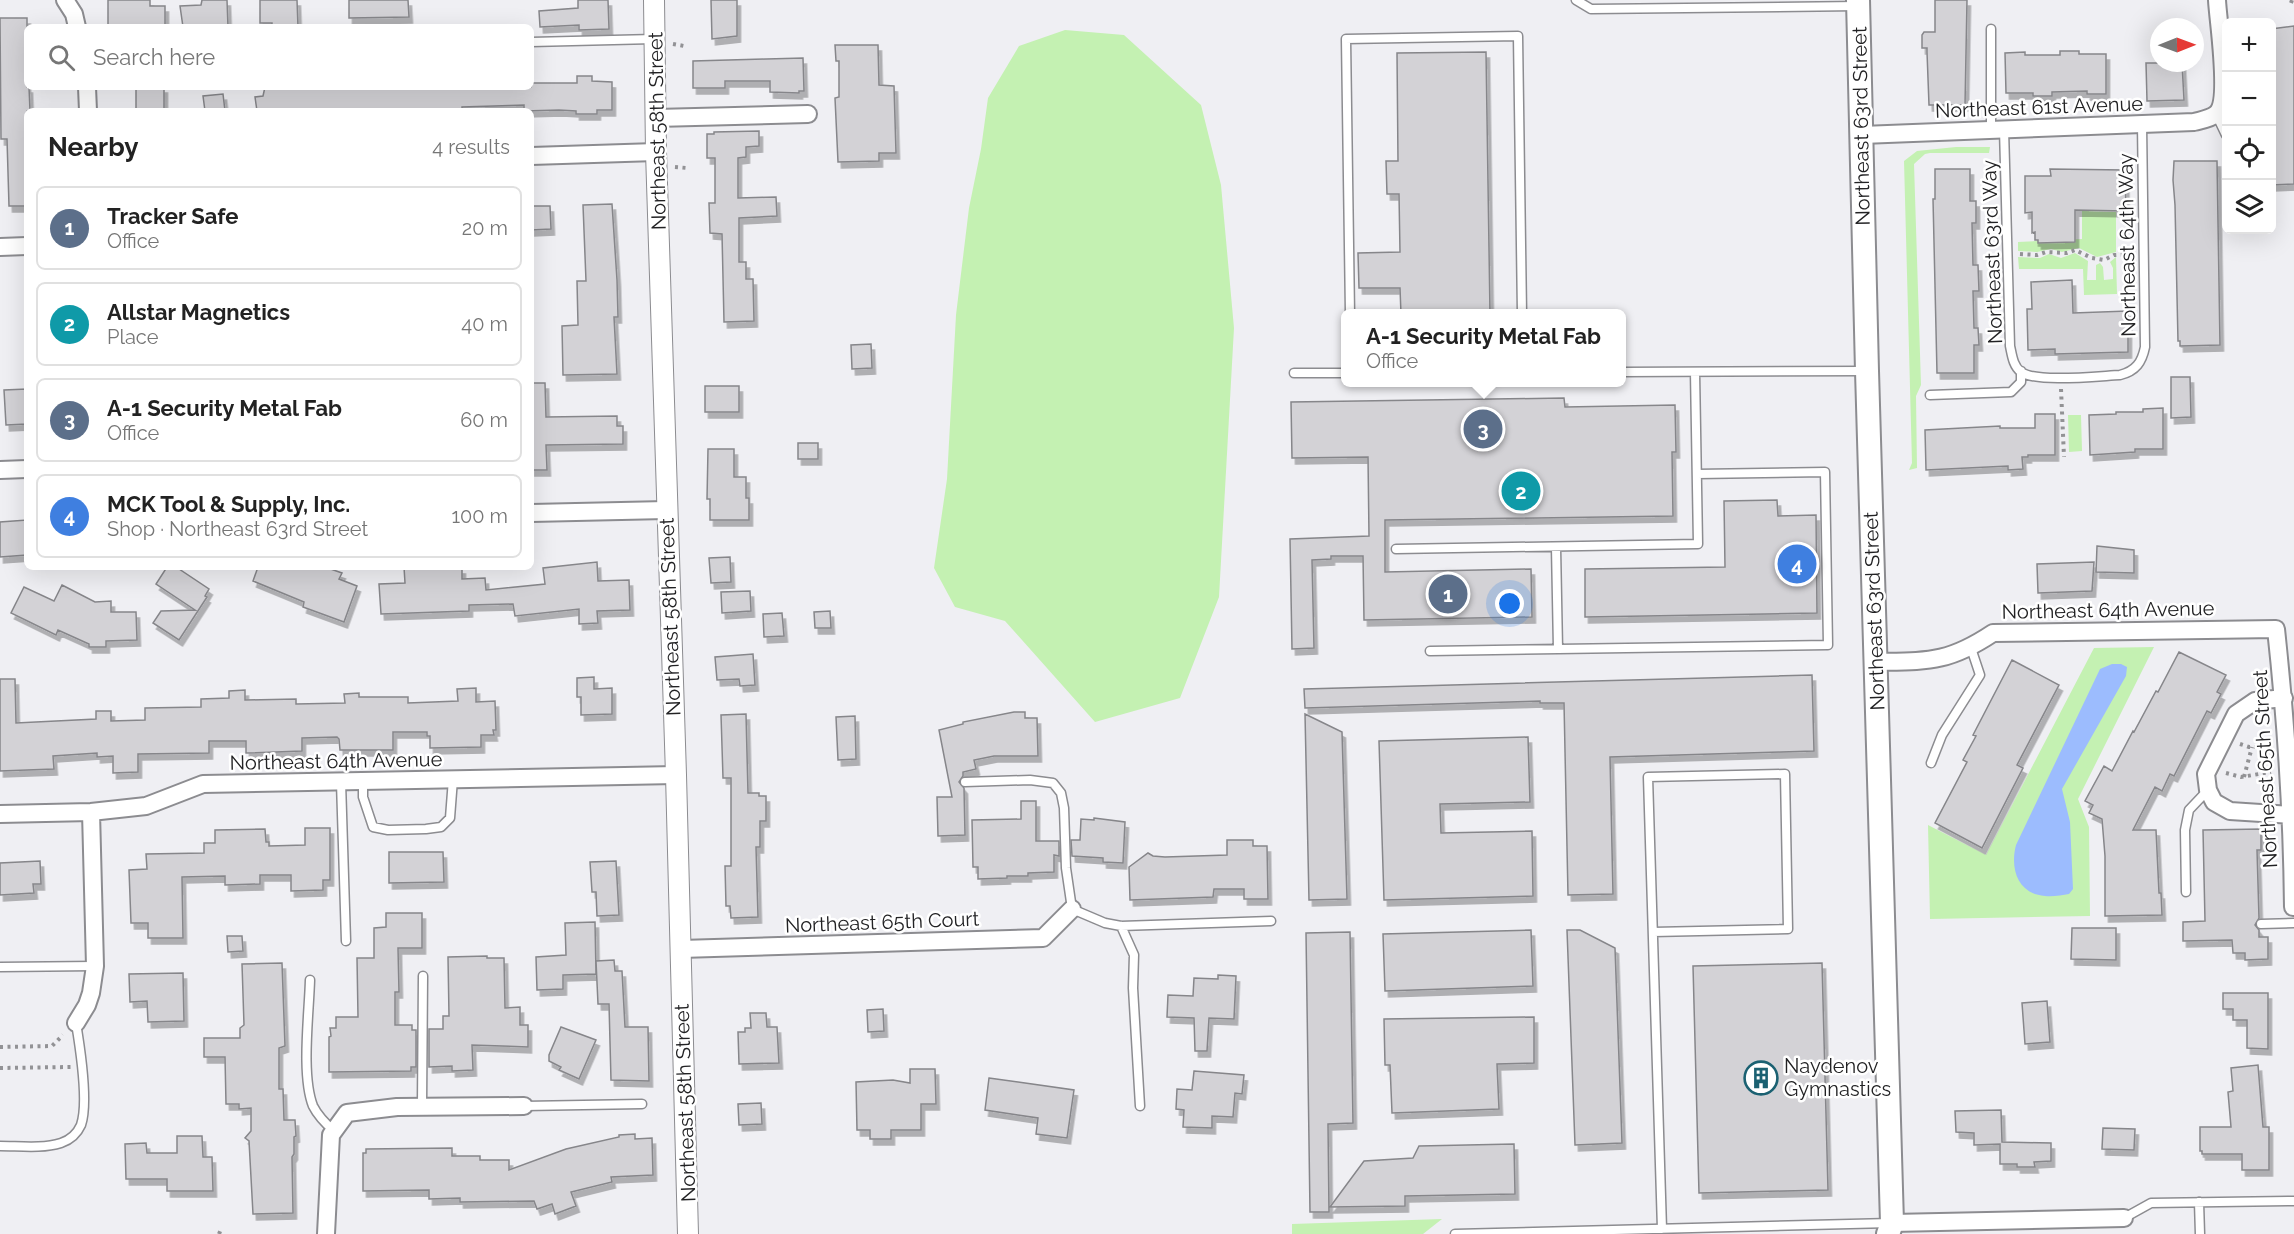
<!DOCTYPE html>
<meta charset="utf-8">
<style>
:root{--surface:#fff;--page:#f2f2f2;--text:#222;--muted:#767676;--line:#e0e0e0;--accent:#1a73e8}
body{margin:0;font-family:Raleway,sans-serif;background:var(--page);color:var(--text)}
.controls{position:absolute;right:18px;top:18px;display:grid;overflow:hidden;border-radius:9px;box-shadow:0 6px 24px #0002}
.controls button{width:54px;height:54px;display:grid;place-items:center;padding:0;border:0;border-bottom:2px solid var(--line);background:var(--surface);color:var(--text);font:30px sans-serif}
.compass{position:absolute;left:2150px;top:18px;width:54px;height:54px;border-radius:50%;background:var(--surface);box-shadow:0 6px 24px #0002;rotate:89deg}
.you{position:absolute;left:1510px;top:604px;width:21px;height:21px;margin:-15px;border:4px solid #fff;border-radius:50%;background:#1a73e8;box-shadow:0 0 0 9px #1a73e833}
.badge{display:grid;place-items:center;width:39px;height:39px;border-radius:50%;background:var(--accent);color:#fff;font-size:20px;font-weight:700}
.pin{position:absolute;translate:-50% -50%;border:3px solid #fff;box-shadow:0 2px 6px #0006}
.popup{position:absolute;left:1341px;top:309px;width:285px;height:78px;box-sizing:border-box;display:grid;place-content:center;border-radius:9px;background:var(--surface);filter:drop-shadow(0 2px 4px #0005);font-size:20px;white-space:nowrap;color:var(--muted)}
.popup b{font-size:22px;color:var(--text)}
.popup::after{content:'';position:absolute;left:50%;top:100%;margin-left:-12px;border:12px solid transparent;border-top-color:var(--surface)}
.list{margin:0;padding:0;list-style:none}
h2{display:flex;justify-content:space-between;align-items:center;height:78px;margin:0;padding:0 24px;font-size:26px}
h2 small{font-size:20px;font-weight:400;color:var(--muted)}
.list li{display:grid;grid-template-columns:39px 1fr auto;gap:18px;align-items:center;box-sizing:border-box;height:84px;margin:0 12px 12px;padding:0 12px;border:2px solid var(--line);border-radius:9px}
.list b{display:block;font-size:22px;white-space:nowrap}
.list p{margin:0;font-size:20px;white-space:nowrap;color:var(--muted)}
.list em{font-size:20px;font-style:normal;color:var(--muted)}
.icon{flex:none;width:33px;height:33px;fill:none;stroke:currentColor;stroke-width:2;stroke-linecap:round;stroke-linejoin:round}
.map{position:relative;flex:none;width:2294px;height:1234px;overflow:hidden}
.search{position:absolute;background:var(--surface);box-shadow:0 6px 24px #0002;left:24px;top:24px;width:510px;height:66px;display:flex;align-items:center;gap:15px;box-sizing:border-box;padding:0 21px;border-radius:9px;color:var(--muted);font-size:22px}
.panel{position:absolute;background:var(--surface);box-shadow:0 6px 24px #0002;left:24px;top:108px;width:510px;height:462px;border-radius:9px}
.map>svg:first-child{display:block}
</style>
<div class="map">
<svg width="2294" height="1234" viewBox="0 0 2294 1234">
<defs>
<filter id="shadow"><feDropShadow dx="3.5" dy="6" stdDeviation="0" flood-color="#0004"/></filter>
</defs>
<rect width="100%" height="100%" fill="#efeff3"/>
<path fill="#c4f1b2" d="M1065,30L1124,35L1201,105L1221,185L1234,328L1219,597L1180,698L1095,722L1005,621L955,607L934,568L947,479L956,315L969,208L981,149L988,98L1019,46Z
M1956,147H1990L1989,153H1930L1925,154L1914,164L1921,385L1916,396L1917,468L1909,470L1912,463L1904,161L1917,151Z
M2082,211L2116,212V252L2097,257L2079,248L2062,252L2051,249L2037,252L2018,251V242L2082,239Z
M2075,253L2088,261L2087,280H2096V265L2100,263L2103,267L2104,280L2113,279V268L2110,262L2116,257L2117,294L2084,295L2083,269H2019L2018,257L2040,258L2049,254L2061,258Z
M2068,415H2081L2082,451L2069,452Z
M2154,647L2078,799L2089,827L2090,916L1930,919L1928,825L1986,855L2094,648Z
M1442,1219L1423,1234H1292V1224Z"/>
<path fill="#9cbcfe" d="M2112,664H2121L2127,667L2126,676L2062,789L2070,822L2073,889L2069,894C2062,895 2053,897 2045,896C2017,894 2010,868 2016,845L2100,669Z"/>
<path fill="#d3d2d6" stroke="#86868a" stroke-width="1.5" filter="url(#shadow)" d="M108,0H150V6H165V27H108Z
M202,0H227L228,27H183L180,6L201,5Z
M260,0H297L298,27H272V23H260Z
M349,0H408L409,17L349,18Z
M578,0H608L609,29L579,30V25L540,27L539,11L578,8Z
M711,0H737V36L712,39Z
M1935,0H1967L1965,105H1929L1927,52V48H1922V35L1924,32H1935Z
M0,18H27V87H29L30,111H27V206H9L7,139H1Z
M2294,26V184L2271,185V29Z
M835,45H878L879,85L894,86L896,153H879V161L838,162L835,98L839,97V61H836Z
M2060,51H2079V54H2106V94H2087V91L2052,92V96H2033V93H2006L2005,53L2025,52V55H2060Z
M1486,52L1490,314H1401L1400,288H1359L1358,253L1400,252L1399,194H1387L1386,161H1398L1397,53Z
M803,58L804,91H799V93L770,92V81H725V88H693V61Z
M2146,63H2182L2184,100L2147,101Z
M577,76H592V81L612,82V110H597V114H576V111L559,110L524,111V105L462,107V111H373V109L257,111L255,97L263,96L265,87H291V89L315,87H531V83H577Z
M136,87H164V111H136Z
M223,94L225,111H205L203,96Z
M759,131V146L746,147V157L738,158V198L776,197L777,216L739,218V262H746V279H753L754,321L724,322L722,234L710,233L709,203H715V158H707V134H714V132Z
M2174,161H2217L2220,345L2180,346V341H2178L2175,205L2173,180Z
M1935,169H1970V201H1976V223H1972L1973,265H1978L1979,291H1973L1974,328H1978L1979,345H1974V373H1937L1933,199H1935Z
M2050,169L2125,170L2126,211L2075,210V242L2038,243V240H2035V232L2032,233V212L2025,213V176H2051Z
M612,204L617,280L618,317H614L617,374L563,375L562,326L578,325L577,281H586L583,205Z
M531,206H550L551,229L531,230Z
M2072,280L2073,313L2128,311V352L2055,354V349L2028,350L2027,309H2032L2031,282Z
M871,344L872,368L852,369L851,345Z
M2171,377H2190L2191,417L2171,418Z
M531,383H545L546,417L617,416V426H623V444L546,445L547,470H531Z
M705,386H739V412H705Z
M27,389V424L6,425L4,390Z
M1564,398L1565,407L1675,405L1676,452H1672L1673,516L1385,520V572L1531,569L1532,617L1364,620L1363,556H1331V559L1312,560L1314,648L1292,649L1290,539L1369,536L1368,457L1292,458L1291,402Z
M2163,408V449H2135V452L2090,455L2089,415L2116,414V412H2143V409Z
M2035,414H2055V455H2028V457H2022L2023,469L2008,470V466L1926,470L1925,430L2000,426V428H2035Z
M798,443H818V459H798Z
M708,449H734V477H746V498H749V520H710V499H707Z
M1777,500L1778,516L1816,515L1817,613L1585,617V569L1725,567L1724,501Z
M27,520V555L0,557V522Z
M2097,546L2134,550V573L2096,572Z
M730,557L731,582L711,583L709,558Z
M597,562L598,581L629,580L630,610L597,611L598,623L579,624V609L515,616L513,604L469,605V611L381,614L379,584L405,583L404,567L462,568V579L485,578L486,590L545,584L543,568Z
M2094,562L2092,591L2038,593L2037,564Z
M167,567H176L209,589L205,596L207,597L179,640L153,623L161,611L195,610L156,584Z
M258,567H325L342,573L339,579L357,586L344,622L303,607L304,602L253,581Z
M62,585L95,602L111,601V612H136L137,640L106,641V647H89V644L58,630L56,635L11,613L24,587L54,601Z
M750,591L751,611L722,613L721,592Z
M830,611L831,628H815L814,612Z
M782,613L784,636L764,637L763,614Z
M2179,652L2226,675L2217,692L2221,694L2211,713L2207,711L2174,776L2170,774L2162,791L2155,787L2133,830H2156L2159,893H2161L2162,915L2105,916V856L2102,819L2089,813L2093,805L2085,801L2104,766L2112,771L2133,731L2134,732L2156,691L2158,692Z
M753,654L755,685L740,686L739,679L717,680L715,657Z
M2012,660L2059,685L2017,765L2023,768L1982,848L1935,823L1967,762L1963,760L1976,736L1973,735Z
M1812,675L1814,751L1610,757L1613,894L1568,895L1564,703H1540V701L1305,708L1304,689Z
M594,677V689L612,688V714L581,715V697H577V678Z
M0,679H15L16,723L96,719V711H111V721L145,720V708L201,707V699L229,698V691L245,690V700L296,699V704L345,703L344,694L359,693V697H408V703L458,701L457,689L476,688V702L495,701L496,730H493L494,735H481V747L430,748V736H427V732H393V750H340L339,739L337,737L302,738V751L246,753V741H209V753L138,754V772L113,773V756L97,757V753L53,756L54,769L0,771Z
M1014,712H1025V718H1037L1038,756H994L974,760L976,769L963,772V776L959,782L964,788L965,835L938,836L937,797H952L939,730L963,724V722Z
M746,714L748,793H759V796H766V821H760V847H756L758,917L731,918L730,906H726L725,866H731V778H723L721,715Z
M1305,714L1342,732L1347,899L1309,900Z
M855,716L856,759L838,760L836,717Z
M1528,737L1530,802L1440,804L1441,833L1532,831L1533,896L1384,900L1379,741Z
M1021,801H1036V841H1059V856L1054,855V872L1028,873V876H1007V878L978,879V867H973L972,820L1021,819Z
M1094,818L1125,822L1123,863L1103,862V858L1072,856L1071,840H1080L1081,819L1094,820Z
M305,828H330V880H323V890L291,891V875H260V884L225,885V876L182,877L183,938H148V923H131L129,870L147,869L146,854L204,853V843H215V830L265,829L266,842H269V846L305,845Z
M2261,829V850H2257L2259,918L2255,925L2259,930V937H2268V959L2245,960V953H2233L2232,940L2183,941V922L2205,921L2203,830Z
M1227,840H1253V846H1267L1268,899H1244V889H1214L1213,897L1130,900L1129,867L1148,853L1153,856L1165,857L1227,855Z
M389,852H443L444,882L389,883Z
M40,861L41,884H33L34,893L0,895V863Z
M616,861L619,915L597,916L596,892H592L590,862Z
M386,913H422V948H398L399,992H395V1025H412V1030H416V1067H411V1071L329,1072V1037L331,1036L330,1028H336V1017H358L357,958H374V928L386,927Z
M595,922L596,974L563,975V989L537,990L536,957L566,955L565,923Z
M2072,928H2116V960L2071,959Z
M1531,930L1533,986L1385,991L1383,934Z
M1567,930H1580L1615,948L1622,1143L1575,1145Z
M1350,932L1353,1123L1328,1124L1329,1212H1310L1306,933Z
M227,936H242L243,951L228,952Z
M487,956V958H504L505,1008L520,1007V1025H528V1047L472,1045L473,1070L452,1071V1066L429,1067V1029H443V1016H449L448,957Z
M614,960L615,971H622L625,1027H648L649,1081L611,1080L609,1004H598L596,961Z
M282,963L285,1046L279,1048V1089H283L284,1120H295L296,1136L294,1137V1154L292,1157L293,1213L253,1214L249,1141L245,1138L251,1131V1108L239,1109V1104H226L225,1057H204V1038H240V1028L244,1025L242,964Z
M1822,963L1828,1190L1699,1193L1693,966Z
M183,973L184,1021L148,1022L147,1001L130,1002L129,974Z
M1218,975L1236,976L1234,1019L1209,1018L1207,1051H1195L1194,1018L1167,1017L1168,995L1193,996L1194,978L1218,979Z
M2223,993H2268V1049L2247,1048V1020H2233V1009H2223Z
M2047,1001L2050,1042L2025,1044L2022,1003Z
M883,1009L884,1031L868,1032L867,1010Z
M750,1013H766L767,1027H777L779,1063L739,1064L738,1032H745V1028H751Z
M1534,1017V1063L1497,1064L1499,1109L1392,1113L1390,1065H1385L1384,1019Z
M561,1027L596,1040L579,1079L559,1070L561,1067L549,1061V1055Z
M2258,1065L2263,1127H2269V1170H2242V1154H2202V1151H2200V1127H2231L2228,1092L2233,1091L2231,1068Z
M910,1069H935L936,1104H921V1130H891V1139H870V1130H857L856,1082L893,1080L910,1083Z
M1194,1071L1244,1075L1242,1094L1235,1093L1233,1117L1212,1116V1128L1183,1127L1184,1110L1176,1109L1177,1089L1192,1090Z
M989,1078L1074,1090L1067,1138L1036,1134L1038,1118L985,1110Z
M761,1103L762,1124L739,1125L738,1104Z
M2001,1110L2002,1142L2051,1143V1161L2034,1162L2035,1167H2017V1164H2000V1144L1974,1145V1133L1956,1132L1955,1111Z
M2103,1128L2135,1129L2134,1150L2102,1149Z
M635,1134V1139L652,1138L653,1175L611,1177L612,1182L571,1192L576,1206L555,1214L552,1204L537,1209L534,1201L460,1202V1198L429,1199V1190L363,1191V1153H366V1149L452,1148V1156H480V1160H509V1170L566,1149L619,1137V1135Z
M177,1136H202L203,1157H212L213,1191H167V1179H126L125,1144L146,1143L147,1153H177Z
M1514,1144L1515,1194L1405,1196V1206L1330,1207L1364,1161L1413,1158L1419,1146Z"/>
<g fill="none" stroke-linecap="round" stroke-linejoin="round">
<defs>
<path id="service" d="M1576,0L1591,9L1858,6
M1991,29V130
M531,42L654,39
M2216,114L2226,135
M2004,129L2010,346C2012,355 2013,366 2021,372C2036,383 2099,376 2120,375C2136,371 2142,362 2145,347L2142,124
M1350,314L1346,39L1518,36L1522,314
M1621,372L1867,371
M1294,373H1345
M1930,395L2011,392L2021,382V371
M1556,547L1558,649
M1396,549L1698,544L1695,372
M1430,651L1828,645L1825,472L1697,474
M1931,763L1942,735L1980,675L1971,648
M363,781V797L373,827L388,830L426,829L441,827L450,818L453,779
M341,782L346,941
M965,782L1030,780L1053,783L1061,793L1064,808L1066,868L1072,909L1105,923L1121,926L1271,921
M2186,892L2185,830L2189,810L2208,790
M2261,924L2294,923
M1121,926L1134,955L1133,988L1140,1106
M1653,932L1788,929L1785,774L1648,777L1662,1229
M0,967L95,966
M310,980C309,1015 301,1075 313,1106C318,1116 326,1124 334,1131
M422,1106L423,976
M524,1106L642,1104
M0,1146C19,1146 42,1149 61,1143C70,1140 77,1134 81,1125C89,1102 80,1047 76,1023
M2199,1202L2200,1234
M2124,1218L2151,1203L2294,1201
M1455,1234L1891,1223"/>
<path id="minor" d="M65,0L74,14L77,27
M87,87L88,111
M656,118L808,114
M1862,135L2194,122C2201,120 2210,119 2216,114C2231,101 2218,22 2217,0
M531,156L656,152
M0,247L27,246
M0,470L27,469
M531,513L666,510
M1876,662C1928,661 1948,663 1993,633L2276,629C2286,721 2292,813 2293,907
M2284,698L2255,701L2236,714L2206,774L2208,790L2214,802L2230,811L2292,815
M0,814L91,812L146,806L203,784L676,775
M681,949L1043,938L1072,909
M76,1023L87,1005L91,993L95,966L91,812
M1892,1223L2124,1218
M326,1234L331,1135L347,1113L397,1107L524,1106"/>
<path id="tertiary" d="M654,0L656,152L676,775L688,1234"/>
<path id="secondary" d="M1858,0L1867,371L1892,1223L1888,1234"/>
</defs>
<use href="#service" stroke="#8c8c90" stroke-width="11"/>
<use href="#minor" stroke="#8c8c90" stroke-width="20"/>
<use href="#tertiary" stroke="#8c8c90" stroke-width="22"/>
<use href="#secondary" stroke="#8c8c90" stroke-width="26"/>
<path stroke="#929295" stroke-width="4" stroke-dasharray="3 4.5" stroke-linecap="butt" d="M2291,3L2292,0
M673,44L684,46
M675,167L687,168
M2020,254L2037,255L2046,252L2067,253L2075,250L2092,258L2104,260L2114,255L2133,254
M2061,389L2064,457
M2240,744L2249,747H2271
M2226,773L2241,777L2271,772
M2244,777L2252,747
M0,1047L52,1046L63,1035
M0,1068L71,1067
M219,1234L221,1229"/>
<use href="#service" stroke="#fff" stroke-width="8"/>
<use href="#minor" stroke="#fff" stroke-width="16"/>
<use href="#tertiary" stroke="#fff" stroke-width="20"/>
<use href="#secondary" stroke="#fff" stroke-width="22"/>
</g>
<defs>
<symbol id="building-ring" viewBox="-11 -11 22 22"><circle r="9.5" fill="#fff" stroke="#1b6172" stroke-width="1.5"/><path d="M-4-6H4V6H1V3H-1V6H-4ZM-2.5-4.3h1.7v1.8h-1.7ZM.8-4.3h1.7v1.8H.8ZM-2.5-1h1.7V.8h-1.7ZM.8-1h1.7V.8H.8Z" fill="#1b6172"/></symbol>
</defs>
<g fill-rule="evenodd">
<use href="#building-ring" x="1742" y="1059" width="38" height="38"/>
</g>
<g text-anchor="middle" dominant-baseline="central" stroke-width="5" stroke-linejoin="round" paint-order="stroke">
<g font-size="20" fill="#222224" stroke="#fff">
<text transform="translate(2039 107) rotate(-2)">Northeast 61st Avenue</text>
<text transform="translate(1861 126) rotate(-91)">Northeast 63rd Street</text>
<text transform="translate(657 131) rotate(-91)">Northeast 58th Street</text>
<text transform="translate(2127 245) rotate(-91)">Northeast 64th Way</text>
<text transform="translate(1992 252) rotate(-92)">Northeast 63rd Way</text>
<text transform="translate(2108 610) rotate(-1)">Northeast 64th Avenue</text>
<text transform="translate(1874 611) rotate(-92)">Northeast 63rd Street</text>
<text transform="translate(670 617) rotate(-92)">Northeast 58th Street</text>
<text transform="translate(336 761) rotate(-1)">Northeast 64th Avenue</text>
<text transform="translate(2265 769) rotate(-93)">Northeast 65th Street</text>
<text transform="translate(882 922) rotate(-2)">Northeast 65th Court</text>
<text transform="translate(685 1103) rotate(-92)">Northeast 58th Street</text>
</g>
<g font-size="20" fill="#222224" stroke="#fff" text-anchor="start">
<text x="1784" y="1066">Naydenov<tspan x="1784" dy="23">Gymnastics</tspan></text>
</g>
</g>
</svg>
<div class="controls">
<button>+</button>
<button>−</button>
<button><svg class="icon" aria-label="locate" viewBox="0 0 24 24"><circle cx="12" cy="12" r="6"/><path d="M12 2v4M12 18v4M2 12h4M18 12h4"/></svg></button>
<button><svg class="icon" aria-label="layers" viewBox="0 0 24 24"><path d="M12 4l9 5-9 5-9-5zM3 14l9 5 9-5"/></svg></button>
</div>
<svg class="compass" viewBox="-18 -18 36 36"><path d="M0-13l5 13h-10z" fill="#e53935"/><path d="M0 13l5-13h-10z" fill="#767676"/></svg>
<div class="you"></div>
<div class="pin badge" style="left:1448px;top:594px;background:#5c6f8a">1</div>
<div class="pin badge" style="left:1521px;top:491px;background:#0f9aa8">2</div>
<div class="pin badge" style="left:1483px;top:429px;background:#5c6f8a">3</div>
<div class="popup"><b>A-1 Security Metal Fab</b>Office</div>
<div class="pin badge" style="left:1797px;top:564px;background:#3f7fe0">4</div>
<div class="search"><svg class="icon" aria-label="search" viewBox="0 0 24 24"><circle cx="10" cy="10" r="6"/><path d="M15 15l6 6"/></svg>Search here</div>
<section class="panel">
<h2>Nearby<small>4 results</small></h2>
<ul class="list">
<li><span class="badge" style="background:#5c6f8a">1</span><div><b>Tracker Safe</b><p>Office</p></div><em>20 m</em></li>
<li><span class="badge" style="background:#0f9aa8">2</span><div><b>Allstar Magnetics</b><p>Place</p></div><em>40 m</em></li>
<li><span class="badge" style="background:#5c6f8a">3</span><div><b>A-1 Security Metal Fab</b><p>Office</p></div><em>60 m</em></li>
<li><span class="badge" style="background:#3f7fe0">4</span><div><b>MCK Tool &amp; Supply, Inc.</b><p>Shop · Northeast 63rd Street</p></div><em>100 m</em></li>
</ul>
</section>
</div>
